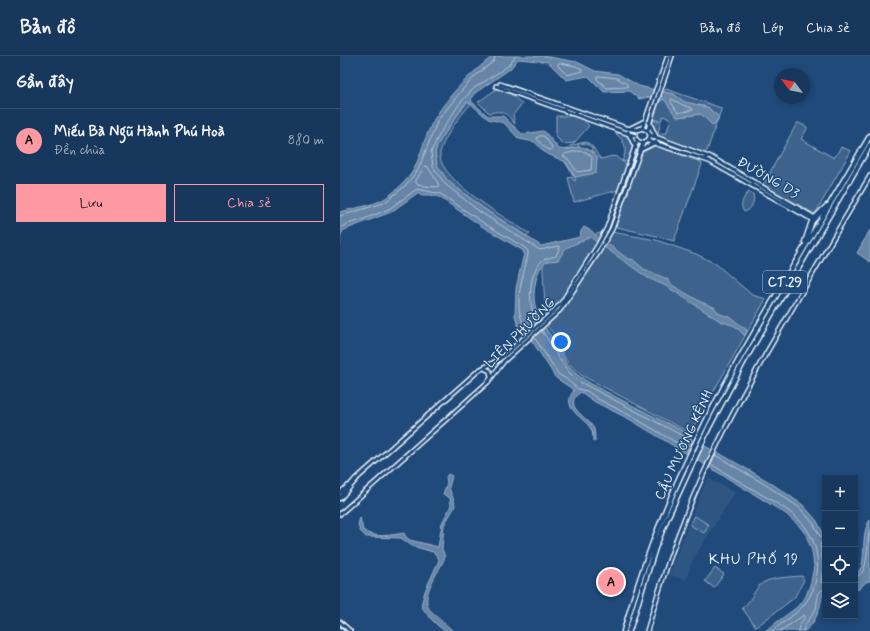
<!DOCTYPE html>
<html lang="vi">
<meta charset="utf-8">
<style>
:root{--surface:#17385c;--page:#203f62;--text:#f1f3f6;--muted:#9eacbb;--line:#365272;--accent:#ff9aa2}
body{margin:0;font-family:Mynerve,sans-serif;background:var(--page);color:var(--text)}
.controls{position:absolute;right:12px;bottom:12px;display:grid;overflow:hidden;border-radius:0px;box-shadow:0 2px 6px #0003}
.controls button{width:36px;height:36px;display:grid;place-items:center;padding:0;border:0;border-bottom:1px solid var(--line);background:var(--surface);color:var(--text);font:20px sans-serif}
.compass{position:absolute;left:434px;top:12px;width:36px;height:36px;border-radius:50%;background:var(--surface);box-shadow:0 2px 6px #0003;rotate:302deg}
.you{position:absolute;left:221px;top:286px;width:14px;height:14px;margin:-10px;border:3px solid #fff;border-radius:50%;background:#1a73e8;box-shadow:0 0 0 6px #1a73e833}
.badge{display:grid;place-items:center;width:26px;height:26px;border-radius:50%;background:var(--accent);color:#111;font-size:13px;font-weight:700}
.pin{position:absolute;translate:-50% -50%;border:2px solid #fff;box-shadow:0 1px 4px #0006}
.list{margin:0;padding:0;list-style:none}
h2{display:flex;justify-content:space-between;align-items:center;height:52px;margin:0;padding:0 16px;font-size:17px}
h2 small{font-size:13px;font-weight:400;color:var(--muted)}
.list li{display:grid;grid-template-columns:26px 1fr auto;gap:12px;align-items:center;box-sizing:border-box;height:64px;padding:0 16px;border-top:1px solid var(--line)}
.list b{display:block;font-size:15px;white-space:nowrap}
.list p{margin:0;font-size:13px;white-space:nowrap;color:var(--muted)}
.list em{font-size:13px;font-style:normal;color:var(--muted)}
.actions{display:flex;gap:8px;padding:12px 16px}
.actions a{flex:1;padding:9px 0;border:1px solid var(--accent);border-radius:0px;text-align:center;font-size:14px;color:var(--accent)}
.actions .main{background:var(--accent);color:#111}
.icon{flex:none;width:22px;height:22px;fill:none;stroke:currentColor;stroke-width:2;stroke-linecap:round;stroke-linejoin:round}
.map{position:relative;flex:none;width:530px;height:575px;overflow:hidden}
header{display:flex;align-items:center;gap:24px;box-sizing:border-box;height:56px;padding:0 20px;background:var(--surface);border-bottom:1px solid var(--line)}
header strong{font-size:19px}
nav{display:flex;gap:22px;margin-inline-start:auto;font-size:14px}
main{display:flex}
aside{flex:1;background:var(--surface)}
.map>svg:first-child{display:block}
</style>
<header>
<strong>Bản đồ</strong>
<nav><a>Bản đồ</a><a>Lớp</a><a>Chia sẻ</a></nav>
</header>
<main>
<aside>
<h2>Gần đây<small></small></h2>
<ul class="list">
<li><span class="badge">A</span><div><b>Miếu Bà Ngũ Hành Phú Hoà</b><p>Đền chùa</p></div><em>880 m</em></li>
</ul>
<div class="actions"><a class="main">Lưu</a><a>Chia sẻ</a></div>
</aside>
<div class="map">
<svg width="530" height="575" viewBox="0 0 530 575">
<rect width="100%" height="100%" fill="#1f4a7a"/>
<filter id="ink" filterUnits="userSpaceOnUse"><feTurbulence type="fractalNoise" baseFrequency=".025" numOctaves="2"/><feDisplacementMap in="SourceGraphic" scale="8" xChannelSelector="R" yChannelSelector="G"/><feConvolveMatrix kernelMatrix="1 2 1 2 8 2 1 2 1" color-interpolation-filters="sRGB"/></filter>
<g filter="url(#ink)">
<path fill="#2e5683" d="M368,422L395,437L352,505L346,524L329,519L351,461Z"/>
<path fill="#3c628c" stroke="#92aac2" d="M157,33L170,37L182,48L173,59L175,68C165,56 165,54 149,57L138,46L155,34Z
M326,33L381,52V54L367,95L364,97L321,81C316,77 313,70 313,64L321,67L318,76L326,78L331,63L323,60L321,65L313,63L320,45L323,43L325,44L337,61L361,58L373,70L379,62L368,51L344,46L334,38L323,36Z
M127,46L131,48C122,57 99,87 100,100C101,125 169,164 190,178L186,180L143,152L108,125L97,109L95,96L98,88L103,79Z
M216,60H233L243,63L249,70L234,87L223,88L216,81Z
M457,67H459L467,71V73L461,83L494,102L501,91L511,95L475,158L423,129Z
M275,77L284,78L287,80L292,91V94L288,106L282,105C288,93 285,85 275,77Z
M245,86C254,88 255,97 261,103L273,100L274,101L275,100L284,107L287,108L278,134L234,146L228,122L232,121L234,125L236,124L225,106L236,121L256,110L257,101L251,94L253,93C249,88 244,87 238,88L239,91L227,93L230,90Z
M315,90L361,106L362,108L334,185L317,180L276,171L301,97Z
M409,136L413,138C415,145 412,154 404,156C399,150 403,141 409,136Z
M266,175L316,184L356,198L376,208L412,239L426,243L350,377L241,319C235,313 229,309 225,302C218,290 216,279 206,269L202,197L203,195Z
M355,460L369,469L364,477L350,469Z
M375,512L384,518L374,532L365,525Z
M462,520L464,524L454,542L416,571L402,552C410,546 413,537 419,530C426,521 451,521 462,520Z"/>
<path fill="#6685a7" stroke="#9ab0c7" d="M153,0H203L237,6L255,15L278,18L299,30L333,38L345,46L367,51L379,61L373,70L361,58L338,61L335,59L324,43L320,45L310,41L299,43L289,35L264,36L248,20L226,24L208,6L178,3L170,13L135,37L131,42L132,46L148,60H163L182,78L203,75L205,76L219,93C237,96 241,83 257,101L256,117L235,121L226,106L205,97L195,86L179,83L164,67L148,63L131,48L127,46L123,50L98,88L95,96L97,109L108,125L143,152L201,190L240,181L241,175L244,171L253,176L254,178L280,197L288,203H292L304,213L327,223L332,229L337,232L361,246L374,251L380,258L390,261L407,274L405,280L395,270L380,265L326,230L308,222L250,181L226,192L218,204C214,205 210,204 206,206C197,212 195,228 194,237C193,256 203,268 213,283C220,292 222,303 230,312C242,325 260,332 276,341C300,353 324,366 349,378L352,384L377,396L428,425L463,449L477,465L485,481V536L483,537C480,551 477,566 465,575H425L457,551L466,540L471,526L474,510L472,495L466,479L460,471L446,458L417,440L289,363L255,346L241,336C220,350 249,361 254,373C255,377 255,381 255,386L253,385C253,381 253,377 251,373C243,360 220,353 234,334L216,322L213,318L211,314L192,285L178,269L175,260L176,232L184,197L182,194L143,171L99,141L90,139H80L79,136L51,156L4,174L1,178L0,189V156C14,152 31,150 44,143C55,136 68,124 74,113C82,97 85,78 95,62C109,38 131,17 153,0Z
M530,174V206L517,197Z
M108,418L112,420L109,432L114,444L115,450L113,454L104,469L102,493L105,501C100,515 79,540 90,554L113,575C110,575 108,575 106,575C99,573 84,556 81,549L85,535L99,504L98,501L93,496L72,490L61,482L26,481L20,475L18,469L20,461L23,474C33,483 52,479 64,477L66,481L70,484L98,491L102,467L111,449L110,442L103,438L107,427L106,421Z
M530,464V525L526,526L519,533L515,534V518C530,510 518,480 530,464Z"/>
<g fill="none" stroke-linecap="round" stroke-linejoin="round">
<path stroke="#b4c6d8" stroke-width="1" d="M176,0L168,10L133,33L120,47L100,77L91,96L93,111L105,128L140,156L200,194L218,190L220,191L216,200C211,202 206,201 202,205C187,218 188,251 197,267
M220,7L236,10L242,13V15L227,19L218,10V8Z
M259,20L277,22L287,28L288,30L286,31L267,32L257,23V21Z
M332,43L343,49L352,52L353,54L338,57L331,46Z
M199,80H204L212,91L211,94C205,94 201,87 197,83Z
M238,95L246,96L252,101L251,114L237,116L229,104L223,100L225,98Z
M85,110L88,111L99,129L98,131L85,130L76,127V125Z
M0,160L44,147L65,130L78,114L98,64L123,33L136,19L154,5L155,0
M0,172L7,168L19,165L49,153L77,133L101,138L145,168L184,191L188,195V198C183,224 170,252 188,275
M201,274C216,293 219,309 238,325L345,381L352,388
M194,281L219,319L225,322L238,333L247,335L258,343L291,360L349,394
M375,399L426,429L460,452L473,467L480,480L485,482
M371,408C391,421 411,432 431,444C441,450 451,456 459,464C482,486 484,525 463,550C454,560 442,567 432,575
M485,487H481L480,488L483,509L481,526L482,528H485
M515,521C530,519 526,487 530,472
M440,575L464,559L465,561L459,570L458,575
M463,575C464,567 473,560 476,552C478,545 476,534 485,533"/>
<defs>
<path id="secondary" d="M160,28L286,72L297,74
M156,30L295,80
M309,66L317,83
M289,73L305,65
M297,74L302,72L305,65L328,0
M308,74L311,62L332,0
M288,76L296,92
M310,79L366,100
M296,83L299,86L303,87L309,83L310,79L308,75L302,72
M308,85L369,105L473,164
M300,94L316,86
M365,103L366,101L369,100L475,162
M144,312L150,315L151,321
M15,424L139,314L155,306L165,299L213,256L222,246L258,189L267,172L297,85
M0,437L8,430
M0,458L148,326L164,305L220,254L258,197L272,173L303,87
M0,566L10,575
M307,575C322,522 340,469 363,419C385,370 411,323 438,277C468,225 499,172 530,120"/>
<path id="highway" d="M465,186L472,165L487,150
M0,442L16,423
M0,574L1,575
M284,575C308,489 343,407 385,329C405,292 426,257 447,221C475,174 502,127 530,80
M289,575L315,492L328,460L369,371L403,307L530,89"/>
</defs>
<use href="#secondary" stroke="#e8f1f8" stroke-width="6"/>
<use href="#highway" stroke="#e8f1f8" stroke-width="7"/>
<use href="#secondary" stroke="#1f4a7a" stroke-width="3"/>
<use href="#highway" stroke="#1f4a7a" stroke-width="4"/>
</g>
</g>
<g text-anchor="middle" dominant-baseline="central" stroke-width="3" stroke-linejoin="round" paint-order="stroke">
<rect fill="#1f4a7a" stroke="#acbfd2" stroke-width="1" x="423" y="215" width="44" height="22" rx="3"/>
<g font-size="13" font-weight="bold" fill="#e8f1f8">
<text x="445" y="226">CT.29</text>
</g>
<g font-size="14" fill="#e8f1f8" stroke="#1f4a7a">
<text transform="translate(428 122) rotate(30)">ĐƯỜNG D3</text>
<text transform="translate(180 277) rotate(-45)">LIÊN PHƯỜNG</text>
<text transform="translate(344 389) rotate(-65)">CẦU MƯƠNG KÊNH</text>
</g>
<g font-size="15" letter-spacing="1" fill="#e8f1f8" stroke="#1f4a7a">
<text x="414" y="504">KHU PHỐ 19</text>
</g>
</g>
</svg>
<div class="controls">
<button>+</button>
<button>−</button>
<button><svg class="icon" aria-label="locate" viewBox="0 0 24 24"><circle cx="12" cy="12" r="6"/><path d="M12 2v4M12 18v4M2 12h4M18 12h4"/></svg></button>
<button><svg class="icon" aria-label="layers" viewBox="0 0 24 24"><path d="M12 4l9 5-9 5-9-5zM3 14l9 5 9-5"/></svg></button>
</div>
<svg class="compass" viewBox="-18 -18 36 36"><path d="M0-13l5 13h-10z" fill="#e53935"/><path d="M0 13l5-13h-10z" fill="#9eacbb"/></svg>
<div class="you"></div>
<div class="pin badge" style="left:271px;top:526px">A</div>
</div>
</main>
